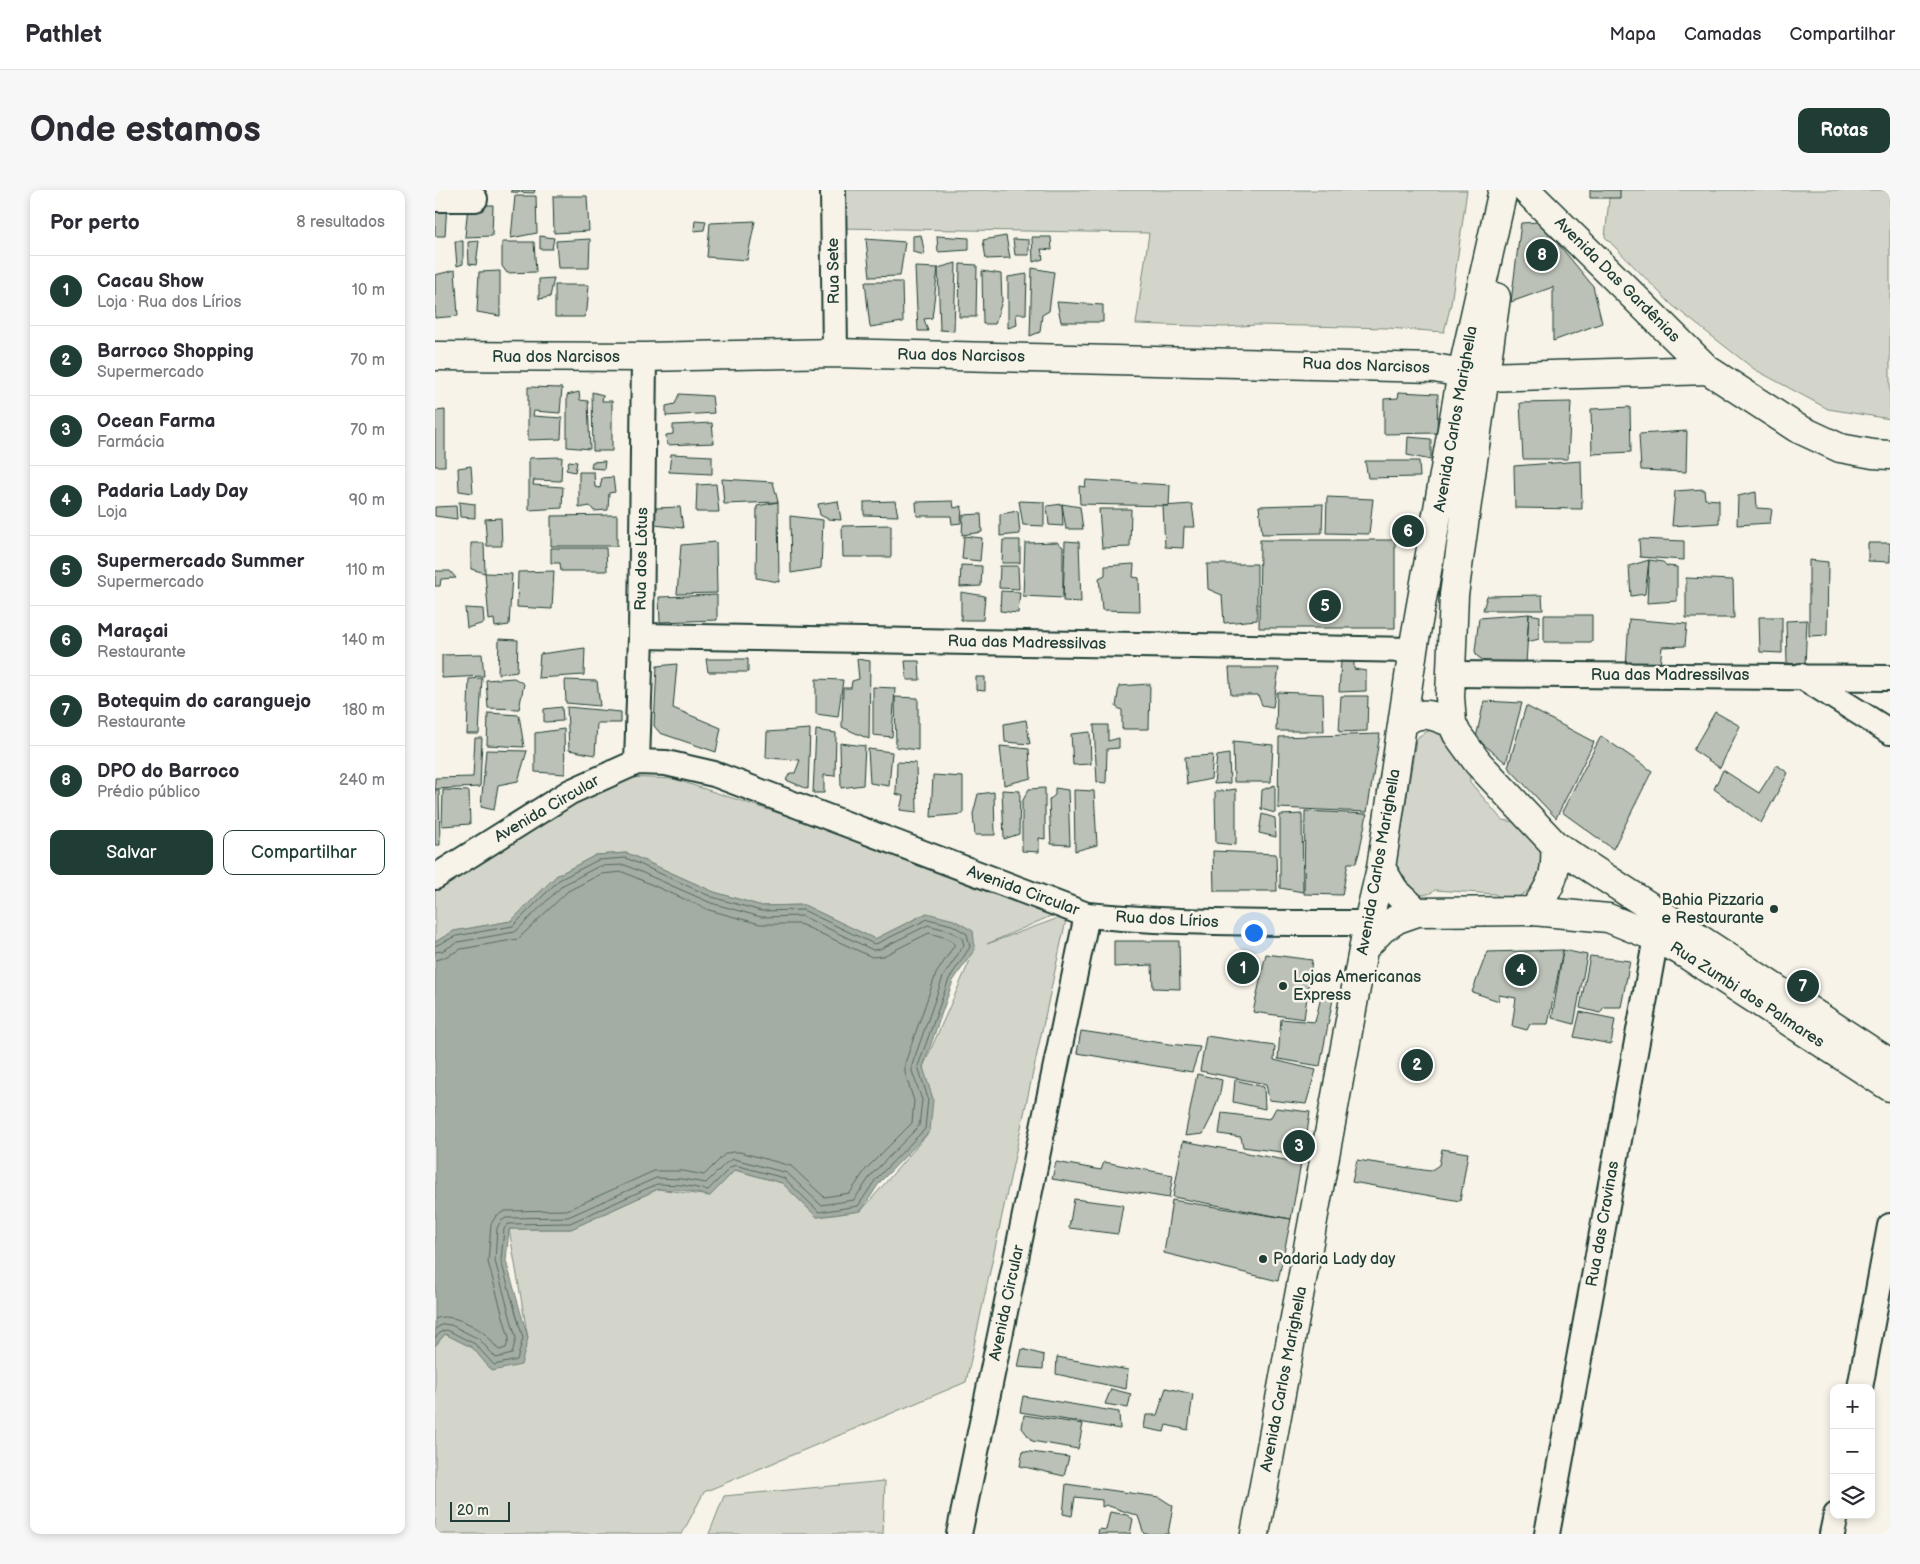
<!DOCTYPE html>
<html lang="pt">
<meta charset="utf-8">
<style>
:root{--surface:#fff;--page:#f7f7f7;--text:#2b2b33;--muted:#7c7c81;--line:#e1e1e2;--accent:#1f3d34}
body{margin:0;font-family:"Balsamiq Sans",sans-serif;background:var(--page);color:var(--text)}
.controls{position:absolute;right:15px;bottom:15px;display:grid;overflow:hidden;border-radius:10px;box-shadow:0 2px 8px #0003}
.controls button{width:45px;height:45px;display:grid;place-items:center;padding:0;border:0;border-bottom:1px solid var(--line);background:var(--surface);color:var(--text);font:25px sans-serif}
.scale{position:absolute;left:15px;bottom:12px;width:60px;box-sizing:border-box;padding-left:5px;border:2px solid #1f3d34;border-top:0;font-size:14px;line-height:18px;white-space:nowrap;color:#1f3d34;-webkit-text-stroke:4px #f7f3e8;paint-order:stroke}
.you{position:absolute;left:818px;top:742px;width:18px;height:18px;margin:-12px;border:4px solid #fff;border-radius:50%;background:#1a73e8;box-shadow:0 0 0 8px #1a73e833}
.badge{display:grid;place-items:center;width:32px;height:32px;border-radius:50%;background:var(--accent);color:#fff;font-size:16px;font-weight:700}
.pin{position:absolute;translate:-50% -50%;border:2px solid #fff;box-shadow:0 1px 5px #0006}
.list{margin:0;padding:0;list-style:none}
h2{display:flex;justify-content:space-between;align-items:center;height:65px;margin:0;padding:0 20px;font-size:21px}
h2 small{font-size:16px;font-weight:400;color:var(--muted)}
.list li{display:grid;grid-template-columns:32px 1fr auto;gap:15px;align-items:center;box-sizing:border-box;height:70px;padding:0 20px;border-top:1px solid var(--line)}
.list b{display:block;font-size:19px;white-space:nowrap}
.list p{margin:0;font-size:16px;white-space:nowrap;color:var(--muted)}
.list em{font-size:16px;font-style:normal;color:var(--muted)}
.actions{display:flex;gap:10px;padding:15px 20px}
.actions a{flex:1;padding:11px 0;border:1px solid var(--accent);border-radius:10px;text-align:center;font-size:18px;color:var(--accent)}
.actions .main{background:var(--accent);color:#fff}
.icon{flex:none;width:28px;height:28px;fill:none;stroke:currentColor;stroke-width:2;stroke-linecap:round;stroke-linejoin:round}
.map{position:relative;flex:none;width:1455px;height:1344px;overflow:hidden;border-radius:10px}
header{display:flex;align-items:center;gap:30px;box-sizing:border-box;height:70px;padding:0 25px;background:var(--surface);border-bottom:1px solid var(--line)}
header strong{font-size:24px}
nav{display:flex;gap:28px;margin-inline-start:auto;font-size:18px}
.intro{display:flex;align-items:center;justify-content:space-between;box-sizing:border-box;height:120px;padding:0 30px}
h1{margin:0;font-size:35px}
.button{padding:12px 22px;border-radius:10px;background:var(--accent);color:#fff;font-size:18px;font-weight:700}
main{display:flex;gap:30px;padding:0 30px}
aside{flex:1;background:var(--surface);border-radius:10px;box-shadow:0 2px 8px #0003}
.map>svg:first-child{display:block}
</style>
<header>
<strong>Pathlet</strong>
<nav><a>Mapa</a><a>Camadas</a><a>Compartilhar</a></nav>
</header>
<div class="intro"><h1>Onde estamos</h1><a class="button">Rotas</a></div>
<main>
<aside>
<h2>Por perto<small>8 resultados</small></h2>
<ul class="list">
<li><span class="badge">1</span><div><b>Cacau Show</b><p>Loja · Rua dos Lírios</p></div><em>10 m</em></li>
<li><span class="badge">2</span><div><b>Barroco Shopping</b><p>Supermercado</p></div><em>70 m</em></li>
<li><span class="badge">3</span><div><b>Ocean Farma</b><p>Farmácia</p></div><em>70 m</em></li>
<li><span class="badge">4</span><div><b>Padaria Lady Day</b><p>Loja</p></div><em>90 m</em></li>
<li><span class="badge">5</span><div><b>Supermercado Summer</b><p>Supermercado</p></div><em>110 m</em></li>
<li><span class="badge">6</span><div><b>Maraçai</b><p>Restaurante</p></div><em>140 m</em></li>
<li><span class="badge">7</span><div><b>Botequim do caranguejo</b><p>Restaurante</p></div><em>180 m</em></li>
<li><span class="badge">8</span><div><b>DPO do Barroco</b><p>Prédio público</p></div><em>240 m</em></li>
</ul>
<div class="actions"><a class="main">Salvar</a><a>Compartilhar</a></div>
</aside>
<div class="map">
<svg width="1455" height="1344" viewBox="0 0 1455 1344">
<rect width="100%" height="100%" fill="#f7f3e8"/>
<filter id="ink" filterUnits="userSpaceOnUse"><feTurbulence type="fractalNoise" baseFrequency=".02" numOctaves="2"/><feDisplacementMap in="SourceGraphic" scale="10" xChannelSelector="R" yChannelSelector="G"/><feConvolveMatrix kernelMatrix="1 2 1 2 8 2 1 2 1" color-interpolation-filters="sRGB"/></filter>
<g filter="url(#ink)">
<path fill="#d3d5ca" stroke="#79897f" d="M407,0H1032L1016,114L1009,142L952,138L873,136L821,135L790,137L701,134L714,43L404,38Z
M1175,0H1455V229L1393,219L1319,179L1237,115L1170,47Z
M995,540L1009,543L1034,575L1035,592L1067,630L1087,633L1103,652L1107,669L1103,685L1098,695L1090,703L1081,708L1070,711L1060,704L1000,700C993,706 986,705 977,704L960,681L981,550L984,546Z
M168,586L239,589L634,718L552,754L632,725L531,1192L269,1302L247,1344H0V1156L10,1144L38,1158L57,1181L93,1148L74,1039H136L223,999L275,1006L300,980L347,993L382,1027L426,1021L495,941L488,877L540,759L492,723L440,749L369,715L327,716L279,702L192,663L161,665L121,686L76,731L19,741L0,752V689Z
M450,1291L448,1344H274L289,1306Z"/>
<path fill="#a4ada3" stroke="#6f8077" d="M192,663L279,702L327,716L369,715L440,749L492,723L519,730L538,741L540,759L518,791L488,877L498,909L495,941L445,992L426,1021L382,1027L347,993L300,980L275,1006L246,1000L223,999L136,1039H74L71,1071L93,1148L86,1175L57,1181L38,1158L10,1144L0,1156V752L19,741L76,731L121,686L161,665Z"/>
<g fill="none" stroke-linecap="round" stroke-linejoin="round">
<path stroke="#546a60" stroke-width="1" d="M0,756L21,746L78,736L124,690L163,670L191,668L277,707L326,721L368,720L439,754L443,753L493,729L517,735L532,744L535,757L514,789L483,876L493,909L490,939L441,989L423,1016L384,1022L349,988L300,975L296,977L273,1000L247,995L222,994L135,1033L73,1034L69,1039L66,1071L88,1148L82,1170L59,1175L40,1154L12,1140L7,1141L0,1148
M0,762L7,761L23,752L80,742L128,695L164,676L190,675L276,713L326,727L367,726L438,760L445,759L493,735L515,741L527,748L529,755L508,787L477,875V881L487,910L484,936L437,984L419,1010L386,1015L352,983L299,969L292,972L271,993L247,989L221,988L133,1027L71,1028L66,1031L62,1038L60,1071L81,1148L77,1164L61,1168L44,1149L16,1135L8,1134L0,1139
M0,770L8,768L26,759L83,749L133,701L166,684L188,682L274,720L325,734H365L437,767L448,766L494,743L512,748L520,754L501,784L470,873V883L479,911L477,933L431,979L415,1003L389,1007L356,976L305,962H297L290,964L269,985L248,981H219L132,1020L70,1021L61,1026L56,1034L53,1072L74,1148L71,1158L64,1160C59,1155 55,1149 51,1145C40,1135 13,1122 0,1129"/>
</g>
<path fill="#bbc1b6" stroke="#1f3d34" d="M76,0H100L99,3L76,2Z
M1155,0H1185V8H1155Z
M80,6H101L102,43L76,48Z
M118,6H152L154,41L119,43Z
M0,13H12L10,46H0Z
M33,15H58L57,46L30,47Z
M260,30L271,31L269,40L259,41Z
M320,31L312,70L272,67L275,33Z
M1105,32L1158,96L1167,133L1118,151V97L1076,112L1086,33Z
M486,45L490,65L478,62V46Z
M105,46L119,48L117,59H105Z
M502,46L534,48V60L503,62Z
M571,46L575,68L551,69L548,50Z
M597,47H616L617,60L606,59L608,69L598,72Z
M155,49L154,78H123L121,51Z
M431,49L470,52L465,86L435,87Z
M578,49L594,50V65H580Z
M20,51H28V74L22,76Z
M44,51L41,75L34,74L33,52Z
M67,52H99L101,82L72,83L67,76Z
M521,73L519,141L505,140L503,78Z
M525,74L542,75L541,127H524Z
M480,77L503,78L497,128L489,129L493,141H483Z
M597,78L619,82L614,121L607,125L605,142L595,146Z
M20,80L23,126L0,128V85Z
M65,81V126L42,122L44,82Z
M547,81L566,84L567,111L560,134H548Z
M592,84L591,124H581L582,135L573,138V87Z
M119,88L115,107L104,109V89Z
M430,92H467L468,132L435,137Z
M120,95H154L152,120L149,127H120Z
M622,112L668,115V132H626Z
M93,197L127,198L125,223L99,221L98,226L127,228L126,249L93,250Z
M144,202L145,210L153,211L155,259L132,257V205Z
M157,202L168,205L167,211H177V261H158Z
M964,202L1003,204L1002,243L949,244V209L963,208Z
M244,204L277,206L279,223L231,226V216L240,214Z
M1136,212L1133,269H1088L1085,213Z
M1195,217L1196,262L1157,264L1156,219Z
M10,220V276H0V221Z
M277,233L279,253L232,255L231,245L238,244V235Z
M1252,241L1251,282L1206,280L1204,244Z
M973,247L996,249V270L972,265Z
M236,264L277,266V284L234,282Z
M127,267L126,291L99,290L98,295L128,297L127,318L94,320V268Z
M134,271L142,272L140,282L131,280Z
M170,271L169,279L156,278L157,272Z
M930,271H984L985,287L933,288Z
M1146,271L1147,319L1080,318L1079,276Z
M36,276L38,303L24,301L23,278Z
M144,282H159L160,297L165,298L167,288L178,287L180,302L174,303L173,320L159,321L155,316L144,318Z
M287,289L338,292L343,312L289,314Z
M651,290L735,295L734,316L645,314L644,296L650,297Z
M281,294L284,322H261L262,295Z
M1269,299L1270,309L1284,310V333L1237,336L1240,301Z
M1321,302L1322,318L1337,319L1335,333L1302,335L1303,306Z
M892,307L938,309L934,344L891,343Z
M403,311L406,330L393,329L385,325L383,314Z
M460,311L463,326L429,325V312Z
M518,311L519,318L527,316L526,333L517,334L516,326H482L481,312Z
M584,311L609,312V336L588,335Z
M24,312L40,314V328L25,327Z
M343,312L344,392L321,388L322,316Z
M627,314L628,336L614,335L612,316Z
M627,314L645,317L648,339H631Z
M757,314L760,337H749L748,358L730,357L728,316Z
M888,314L887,343L827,344L824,316Z
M21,316L22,329L0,326V317Z
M245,317L248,338L219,335L221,318Z
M664,319H696L695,357L667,358Z
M583,321L585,344L565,346V324Z
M546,324L547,342L527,345L528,325Z
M182,325V356H116V326Z
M355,326L388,330L386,378L356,383Z
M66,328L67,356H52L50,329Z
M456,335V367H408L407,336Z
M529,346L547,348L545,371L527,369Z
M1204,349L1249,351V370L1205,367Z
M568,350H585V373H567Z
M825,350H960V438H824Z
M630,351L644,352L646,412L628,411Z
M281,352L282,403L242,404L246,355Z
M622,352L628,357V408L588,406L590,353Z
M36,353H49L50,383L36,379Z
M1433,353H1455V372L1433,371Z
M116,358H171L172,381H126L125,373H116Z
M1214,370L1210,404L1196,406L1194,376Z
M1214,370L1228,372L1232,376L1242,377V411L1212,413Z
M1374,370L1393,372L1392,445L1374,446Z
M699,374L698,387L704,388L705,421L667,420L664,388L670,385V376Z
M772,374H822V430L789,433L787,405L773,399Z
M526,375L547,376L546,396L525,397Z
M565,376H583L584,399L564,398Z
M0,381H15L21,388L6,389L5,396H0Z
M119,381L117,419L82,417L83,382Z
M50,383L77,384L74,435L60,437L59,429L54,430Z
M1251,388L1298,390L1299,428H1251Z
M566,401L585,402L583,423L565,421Z
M526,402L550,406L548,430H526Z
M282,405V430L225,432L224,407Z
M1107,405L1108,420H1048L1052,406Z
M30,418L48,419L49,433L32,438Z
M1094,424L1091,474L1049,471L1042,466L1040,461L1044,428Z
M1094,424L1105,426L1104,449L1092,452Z
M1109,425H1157V452H1109Z
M1324,427H1347V463L1325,462Z
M1194,429L1252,434L1250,456L1227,457L1225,476L1191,478Z
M1372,430L1370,475L1352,473L1351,431Z
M64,449L83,450L82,481L63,484Z
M150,458L149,485L103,488L105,464Z
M47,464L49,486L7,488V465Z
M271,469H313V482H273Z
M422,469L435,471L434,549L407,537L408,498H416L417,491L424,489Z
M470,471H484L485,490H472Z
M906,471H919V479L931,481V501L904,502Z
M242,474L238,518L286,538L281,562L225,543L219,536L222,476Z
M794,478H844L838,517L827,515L823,505H796Z
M541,487H550V501L541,500Z
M47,488L44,544H32L34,489Z
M79,488L89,494L84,519L53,518L51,490Z
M381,489L408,490L403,527L381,524Z
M130,490L162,491L165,516L131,513Z
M715,494L714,539H687V520L681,517L684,496Z
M438,497L460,498L457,547L438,545Z
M842,502L888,504L889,541H841Z
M906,506H933L932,541L904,542Z
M460,507L483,508V560L461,557Z
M1049,511L1087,513L1071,573L1041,548Z
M1091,516L1159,552L1121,628L1073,577Z
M127,517L128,531L109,532V519Z
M132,517L186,522V533H162L160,565L134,560Z
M1280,522L1305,536L1285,578L1258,560Z
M53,523L84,525L89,557L52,555Z
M591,530L595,554L570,552L569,534Z
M659,535H673V551L684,548V558L672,559L671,593L662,592Z
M129,539L130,584L100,582V543Z
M375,539L373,599L351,590L355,583H360L365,570L331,568L332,542Z
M381,540L401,543L400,586L389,585V603H378Z
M655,542L656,574L638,575L636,544Z
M945,544L932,622L843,618L844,547Z
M1166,546L1217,581L1178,659L1127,622Z
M40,548H47L45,597L0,599V588L38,587Z
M798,551L838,555L836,592H799Z
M405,553L430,556L428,595L406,598Z
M565,556L594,559L596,588L569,595Z
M433,559L457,562L454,596L435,593Z
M51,560L92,561L83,591L63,595L59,620L46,617Z
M794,564L795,593L779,594L782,566Z
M778,565L776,589L752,594L750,567Z
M462,572L481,573L482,622L465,620L468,606L461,604Z
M1342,575L1353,583L1326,633L1279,599L1288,580L1324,603Z
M498,585L528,587V624L496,627Z
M840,595V623L826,619L827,600Z
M610,598V649L604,648V662L587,661V612L594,599Z
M620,598L633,600L635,655L616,654L614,610L620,605Z
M801,599V655L781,653L780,602Z
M0,600H4L5,655H0Z
M8,600L34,601L35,634L7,636Z
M567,600L585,601L584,644L569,649Z
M639,600L659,601L662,655L640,661Z
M559,602L560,645H540L538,624L543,604Z
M870,621L932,624L924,663L921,673H913L907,705L869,704Z
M827,624L840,628L841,647L824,643Z
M867,624L868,702L845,698V625Z
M778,661L841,664L842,701H779Z
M679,751H744L745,799L718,798L717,775L679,777Z
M1128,760L1113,834H1095L1092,840L1077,836L1081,808L1064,805V811L1037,802L1052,762Z
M1128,760L1152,765L1139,834L1117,828Z
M831,764L877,770L869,829L818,822Z
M1155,766L1195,771L1186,817H1169L1165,823L1145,818Z
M887,803L899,804L885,876L843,869L846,829L880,832Z
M1145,822L1180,829L1176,854L1139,847Z
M646,841L734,854L765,857L757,882L642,863Z
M771,846L840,856L839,870L881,880L871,914L834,910L831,894L765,881Z
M762,884L787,890L785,903L777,926L768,944L750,946Z
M800,890L829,897L830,919L798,912Z
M841,918L875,922L869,965L808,957L806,947L784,944L787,923L835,929Z
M748,951L866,973L856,1029L738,1007Z
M1007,959L1033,963L1025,1011L917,992L922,970L995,981L1004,975Z
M621,972L666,980L669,972L738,985L734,1008L617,989Z
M639,1009L688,1015L683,1044L634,1038Z
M737,1010L856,1029L843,1091L729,1063Z
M587,1159L609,1165L608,1179L583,1177Z
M622,1167L693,1180L691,1199L621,1184Z
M731,1198L758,1204L753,1240L731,1235L729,1242L709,1238L711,1225H722Z
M676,1199L696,1204L693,1218L670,1214Z
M588,1206L684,1222L685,1239L585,1222Z
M589,1225L648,1234L643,1259L597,1251L587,1238Z
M588,1261L634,1267L629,1286L585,1276Z
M631,1294L724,1307L738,1316L733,1344H709L703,1326L671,1315L667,1317V1310L640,1307L637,1326L628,1324Z
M675,1322L692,1325L698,1329L695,1344H663L664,1339L671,1340Z"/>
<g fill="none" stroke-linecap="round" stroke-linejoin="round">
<defs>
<path id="street" d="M398,0L400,163
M0,9H40
M206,446L978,460
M1016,484L1455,488
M1366,486L1455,542
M202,572L206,446L209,167
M0,687L135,602L202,572L231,573L279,584L652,725L524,1344
M652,725C746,734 839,733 933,733
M1425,1198L1455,1036
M1112,1344L1224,731
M1397,1344L1401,1325"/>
<path id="secondary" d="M1091,0L1273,180L1362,238L1405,258L1438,264L1455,265
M0,166L209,167L400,163L999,178L1050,187L1273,180
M1120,655L1455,873
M1098,721L1173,728L1220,747L1246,761L1455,897"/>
<path id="primary" d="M968,534C983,518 1000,526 1017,533
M946,678L959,700L982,722
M929,758L947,739L962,729L982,722L1098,721C1116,697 1122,685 1120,655L1043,573L1022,544L1017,533L1015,507L1019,405L1061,107
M820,1344L933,733L946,678L978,460L1027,183L1068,0"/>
</defs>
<use href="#street" stroke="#1f3d34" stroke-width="28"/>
<use href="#secondary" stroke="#1f3d34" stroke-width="31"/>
<use href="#primary" stroke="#1f3d34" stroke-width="31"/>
<use href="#street" stroke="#f7f3e8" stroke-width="24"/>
<use href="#secondary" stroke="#f7f3e8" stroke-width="28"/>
<use href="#primary" stroke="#f7f3e8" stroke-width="28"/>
</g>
</g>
<g fill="#1f3d34" stroke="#f7f3e8" stroke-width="2">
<circle cx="1339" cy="719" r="5"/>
<circle cx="848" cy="796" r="5"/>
<circle cx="828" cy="1069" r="5"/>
</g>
<g text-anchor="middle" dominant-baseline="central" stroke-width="5" stroke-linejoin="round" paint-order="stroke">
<g font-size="16" fill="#1f3d34" stroke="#f7f3e8">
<text transform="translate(399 81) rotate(-91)">Rua Sete</text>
<text transform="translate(1182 90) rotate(45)">Avenida Das Gardênias</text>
<text transform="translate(526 166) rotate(1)">Rua dos Narcisos</text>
<text x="121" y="167">Rua dos Narcisos</text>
<text transform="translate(931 176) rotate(2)">Rua dos Narcisos</text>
<text transform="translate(1021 229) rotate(-80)">Avenida Carlos Marighella</text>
<text transform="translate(207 369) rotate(-89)">Rua dos Lótus</text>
<text transform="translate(592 453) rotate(1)">Rua das Madressilvas</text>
<text x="1235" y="485">Rua das Madressilvas</text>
<text transform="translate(112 619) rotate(-30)">Avenida Circular</text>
<text transform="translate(944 672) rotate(-80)">Avenida Carlos Marighella</text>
<text transform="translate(588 701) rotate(20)">Avenida Circular</text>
<text transform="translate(732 730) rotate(3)">Rua dos Lírios</text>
<text transform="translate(1312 805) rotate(33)">Rua Zumbi dos Palmares</text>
<text transform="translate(1168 1034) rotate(-80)">Rua das Cravinas</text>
<text transform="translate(572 1113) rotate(-78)">Avenida Circular</text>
<text transform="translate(849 1189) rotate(-79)">Avenida Carlos Marighella</text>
</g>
<g font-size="16" fill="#1f3d34" stroke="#f7f3e8" text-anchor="start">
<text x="1329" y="710" text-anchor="end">Bahia Pizzaria<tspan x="1329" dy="18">e Restaurante</tspan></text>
<text x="858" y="787">Lojas Americanas<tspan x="858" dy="18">Express</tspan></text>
<text x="838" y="1069">Padaria Lady day</text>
</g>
</g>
</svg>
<div class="controls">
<button>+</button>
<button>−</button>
<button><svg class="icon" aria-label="layers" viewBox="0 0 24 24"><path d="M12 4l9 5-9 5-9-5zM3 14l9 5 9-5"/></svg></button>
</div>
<div class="scale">20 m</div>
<div class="you"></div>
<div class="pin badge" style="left:808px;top:778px">1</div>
<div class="pin badge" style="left:982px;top:875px">2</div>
<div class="pin badge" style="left:864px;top:956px">3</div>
<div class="pin badge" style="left:1086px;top:780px">4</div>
<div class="pin badge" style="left:890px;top:416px">5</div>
<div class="pin badge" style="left:973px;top:341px">6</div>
<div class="pin badge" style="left:1368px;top:796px">7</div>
<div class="pin badge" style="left:1107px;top:65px">8</div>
</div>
</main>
